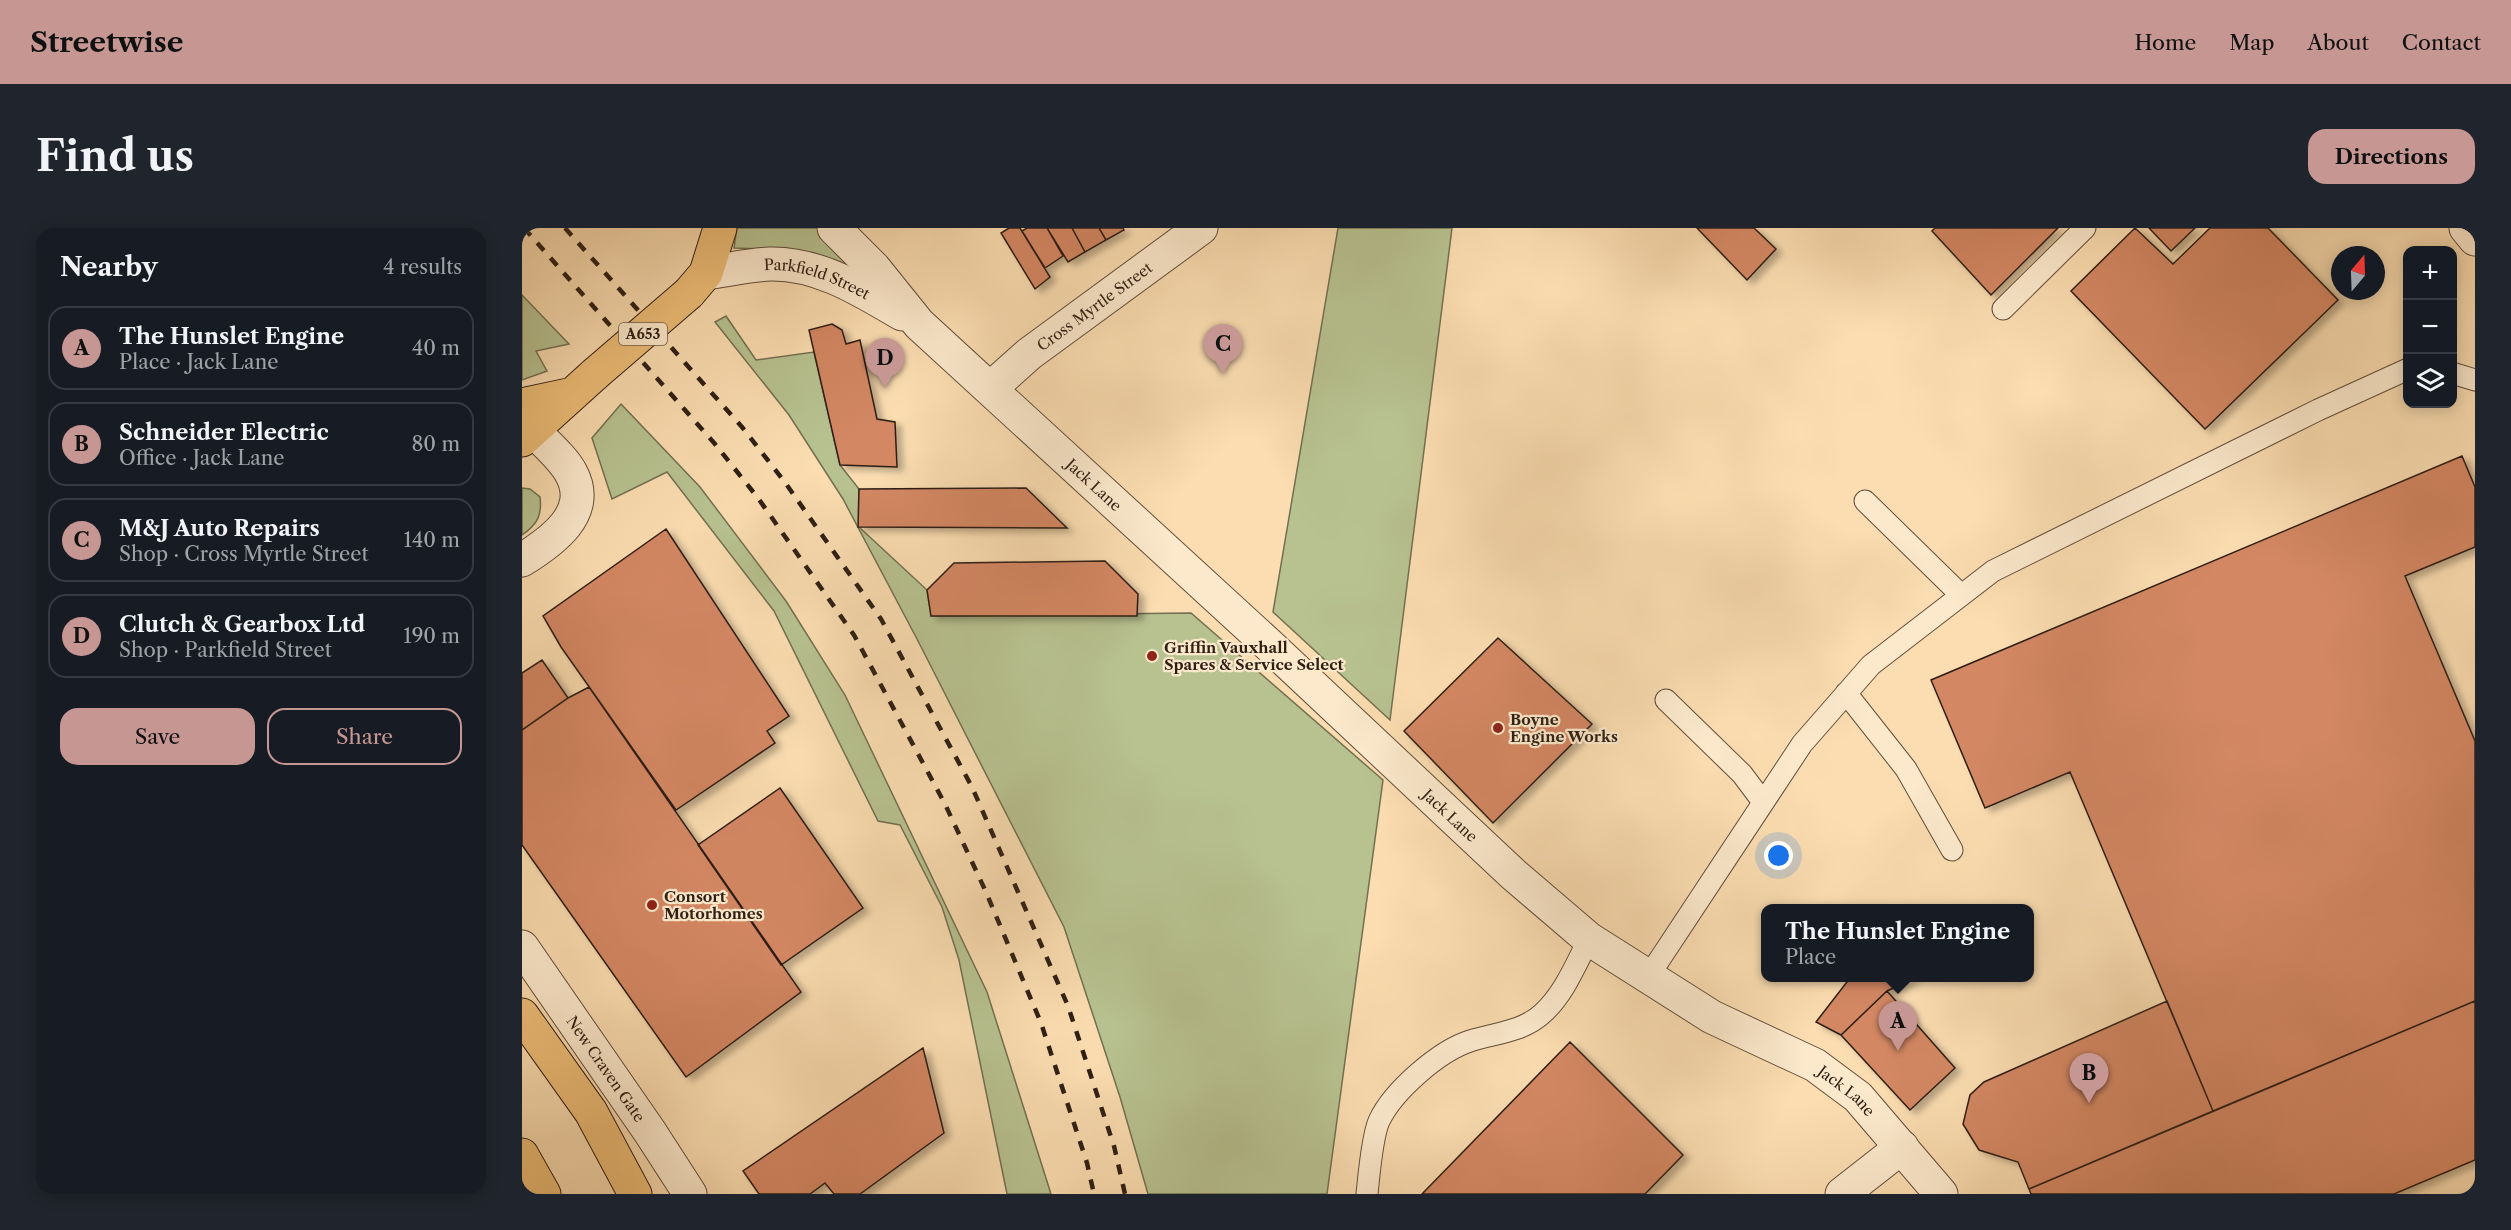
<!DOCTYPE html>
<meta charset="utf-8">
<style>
:root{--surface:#171b24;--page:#20242c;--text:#f1f3f6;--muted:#9ea1a6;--line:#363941;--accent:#c59692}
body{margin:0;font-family:"Libre Caslon Text",serif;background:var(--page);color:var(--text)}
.controls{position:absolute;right:18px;top:18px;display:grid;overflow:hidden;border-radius:12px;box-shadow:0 3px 15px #0003}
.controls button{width:54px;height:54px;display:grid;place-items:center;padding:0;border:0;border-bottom:2px solid var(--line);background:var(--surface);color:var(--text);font:30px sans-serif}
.compass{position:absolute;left:1809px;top:18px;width:54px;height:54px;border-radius:50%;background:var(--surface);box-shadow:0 3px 15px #0003;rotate:19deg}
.you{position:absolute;left:1257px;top:628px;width:21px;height:21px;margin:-15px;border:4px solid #fff;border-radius:50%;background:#1a73e8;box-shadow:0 0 0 9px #1a73e833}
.badge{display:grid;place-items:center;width:39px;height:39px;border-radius:50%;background:var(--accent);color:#111;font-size:20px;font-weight:700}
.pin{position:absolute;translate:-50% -50px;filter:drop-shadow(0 2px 3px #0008)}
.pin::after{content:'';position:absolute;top:32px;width:21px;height:18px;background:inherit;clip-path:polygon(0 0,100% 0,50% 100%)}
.popup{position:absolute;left:1239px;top:676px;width:273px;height:78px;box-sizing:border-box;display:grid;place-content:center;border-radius:12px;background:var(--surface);filter:drop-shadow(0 2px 4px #0005);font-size:20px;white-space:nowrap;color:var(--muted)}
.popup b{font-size:22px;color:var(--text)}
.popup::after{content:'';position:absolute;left:50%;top:100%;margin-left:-12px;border:12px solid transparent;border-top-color:var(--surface)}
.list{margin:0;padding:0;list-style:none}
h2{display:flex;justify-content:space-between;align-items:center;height:78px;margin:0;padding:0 24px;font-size:26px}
h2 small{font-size:20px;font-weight:400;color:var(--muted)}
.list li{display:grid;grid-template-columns:39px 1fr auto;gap:18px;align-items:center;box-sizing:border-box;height:84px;margin:0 12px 12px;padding:0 12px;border:2px solid var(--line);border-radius:18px}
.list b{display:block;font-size:22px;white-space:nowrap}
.list p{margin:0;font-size:20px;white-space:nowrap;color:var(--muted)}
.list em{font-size:20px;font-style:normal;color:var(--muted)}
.actions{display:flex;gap:12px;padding:18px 24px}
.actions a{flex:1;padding:14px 0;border:2px solid var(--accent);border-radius:18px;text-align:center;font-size:21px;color:var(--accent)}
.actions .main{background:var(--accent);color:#111}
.icon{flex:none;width:33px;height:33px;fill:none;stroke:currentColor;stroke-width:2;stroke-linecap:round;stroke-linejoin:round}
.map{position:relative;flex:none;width:1953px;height:966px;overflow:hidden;border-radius:18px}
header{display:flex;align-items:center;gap:36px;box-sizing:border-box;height:84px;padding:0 30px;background:var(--accent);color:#111}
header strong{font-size:28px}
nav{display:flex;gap:33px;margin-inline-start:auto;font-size:21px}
.intro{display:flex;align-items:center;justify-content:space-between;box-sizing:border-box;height:144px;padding:0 36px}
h1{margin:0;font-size:42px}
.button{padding:15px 27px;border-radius:18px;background:var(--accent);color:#111;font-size:21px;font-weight:700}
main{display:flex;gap:36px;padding:0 36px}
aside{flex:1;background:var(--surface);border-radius:18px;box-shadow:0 3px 15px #0003}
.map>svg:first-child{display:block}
</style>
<header>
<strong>Streetwise</strong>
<nav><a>Home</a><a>Map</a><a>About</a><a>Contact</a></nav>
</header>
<div class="intro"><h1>Find us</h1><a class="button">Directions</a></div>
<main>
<aside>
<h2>Nearby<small>4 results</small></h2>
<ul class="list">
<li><span class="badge">A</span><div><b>The Hunslet Engine</b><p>Place · Jack Lane</p></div><em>40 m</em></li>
<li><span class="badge">B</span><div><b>Schneider Electric</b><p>Office · Jack Lane</p></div><em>80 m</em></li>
<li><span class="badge">C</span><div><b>M&amp;J Auto Repairs</b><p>Shop · Cross Myrtle Street</p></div><em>140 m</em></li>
<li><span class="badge">D</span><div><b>Clutch &amp; Gearbox Ltd</b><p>Shop · Parkfield Street</p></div><em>190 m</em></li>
</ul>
<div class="actions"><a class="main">Save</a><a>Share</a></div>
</aside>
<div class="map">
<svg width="1953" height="966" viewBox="0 0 1953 966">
<defs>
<filter id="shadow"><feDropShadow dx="6" dy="4" stdDeviation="3" flood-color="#0004"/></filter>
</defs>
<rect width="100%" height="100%" fill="#fbddb1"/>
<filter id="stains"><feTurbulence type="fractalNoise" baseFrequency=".00333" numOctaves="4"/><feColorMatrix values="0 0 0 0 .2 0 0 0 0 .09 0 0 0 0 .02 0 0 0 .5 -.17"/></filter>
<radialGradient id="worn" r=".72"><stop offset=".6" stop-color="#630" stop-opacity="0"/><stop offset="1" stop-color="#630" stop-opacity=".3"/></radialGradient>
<path fill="#b8c291" stroke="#737052" stroke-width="1.5" d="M215,0H302L356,48L269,22L212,20Z
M816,0H930L868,492L751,384Z
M0,67L47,116L14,123L25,143L0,152Z
M204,88L234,132L292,124L318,237L337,261V299L405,362L409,388L669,385L861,552L805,966H626L598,869L542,699L395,411L321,271L267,187L193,94Z
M99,176L178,259L264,373L323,467L465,764L529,966H485L437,732L420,679L378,597L356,593L252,383L145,244L90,271L70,210Z
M0,260L8,261L18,269C20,287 16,296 0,307Z"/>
<path fill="#d38763" stroke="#2e1f14" stroke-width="1.5" filter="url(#shadow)" d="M487,0H498L528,49L513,61L479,5Z
M505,0H525L541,28L523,40L500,3Z
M525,0H550L563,24L546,34Z
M550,0H577L584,12L563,24Z
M577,0H601L602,2L584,12Z
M1175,0H1232L1254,21L1225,52Z
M1413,0H1536L1469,67L1410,3Z
M1613,0L1651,36L1688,0H1746L1816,72L1683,201L1549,63Z
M1627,0H1673L1649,23Z
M310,96L320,102L324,116L338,112L355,191L373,194L375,239L318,237L287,102Z
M1940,228L1953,259V319L1883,348L1953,513V773L1691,883L1548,544L1463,580L1409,452Z
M504,260L545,300L336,299L337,261Z
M144,301L267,488L245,503L253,515L154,582L39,419L21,388Z
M583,333L616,366L615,388H409L405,362L432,335Z
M976,410L1070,496L971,595L882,503Z
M20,432L46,470L0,502V445Z
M67,459L279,764L164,849L0,617V502L46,470Z
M258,560L341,680L259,737L176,617Z
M1328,750H1393L1365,763L1319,807L1294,794Z
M1365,763L1433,840L1388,882L1319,807Z
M1645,773L1691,883L1507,961L1496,934L1457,922L1441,896L1448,867L1462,854Z
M1953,773V932L1872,966H1509L1507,961Z
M1048,814L1161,927L1123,966H900Z
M401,820L422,905L338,966H312L303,955L288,966H237L221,943Z"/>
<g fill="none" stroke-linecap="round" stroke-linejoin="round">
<defs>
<path id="service" d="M1481,81L1563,0
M1930,145L1953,152
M1343,273L1439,367
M1324,465L1384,541L1430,622
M1144,472L1220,546L1241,574
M1126,749L1280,516L1349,437L1471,343L1796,182L1886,141
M845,966C847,947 850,909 857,893C871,863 917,823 948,813C973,805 1001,804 1021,785C1042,766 1054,736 1067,711"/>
<g id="minor">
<path d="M1944,0L1953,11"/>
<path d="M0,332C29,314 71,285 49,245C41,230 24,216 12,203"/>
<path id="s1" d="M0,719L128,904L168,966"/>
<path d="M1320,966L1380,919"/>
</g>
<g id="tertiary">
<path id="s2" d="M312,0L352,40L397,96L746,416L991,646L1067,711L1190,789L1293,837L1336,869L1419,966"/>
<path id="s3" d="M184,45C205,42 227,37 248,36C297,35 339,62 380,86"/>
<path id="s4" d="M469,160L507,126L679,0"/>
</g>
<path id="primary" d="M167,65L184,45L198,0
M0,177L51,166
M0,212L73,146"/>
<path id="motorway" d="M0,787L69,884L113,966
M0,927L22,966"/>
</defs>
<use href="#service" stroke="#614e3b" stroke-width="23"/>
<use href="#minor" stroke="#614e3b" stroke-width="35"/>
<use href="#tertiary" stroke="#614e3b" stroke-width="35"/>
<use href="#primary" stroke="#2e1f14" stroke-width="35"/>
<use href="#motorway" stroke="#2e1f14" stroke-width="35"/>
<use href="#service" stroke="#fce9cc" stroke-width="21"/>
<use href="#minor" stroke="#fce9cc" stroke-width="33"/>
<use href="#tertiary" stroke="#fce9cc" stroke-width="33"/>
<use href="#primary" stroke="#eebe78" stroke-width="33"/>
<use href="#motorway" stroke="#eebe78" stroke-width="33"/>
<path stroke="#2e1f14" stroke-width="4.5" stroke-dasharray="10 10" stroke-linecap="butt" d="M2,0L193,216L236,270L332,407L423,576L464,664L519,795L565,935L572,966
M43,0L220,199L262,253L359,391L450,559L546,778L592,918L603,966"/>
<defs>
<path id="primary-bridge" d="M73,146L167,65"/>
</defs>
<use href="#primary-bridge" stroke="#2e1f14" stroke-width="35" stroke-linecap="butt"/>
<use href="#primary-bridge" stroke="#eebe78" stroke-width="33"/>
</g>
<g fill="#8f2418" stroke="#fce9cc" stroke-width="2">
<circle cx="630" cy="428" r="6"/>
<circle cx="976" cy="500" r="6"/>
<circle cx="130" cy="677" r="6"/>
</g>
<g text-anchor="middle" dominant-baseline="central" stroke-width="4.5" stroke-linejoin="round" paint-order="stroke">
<rect fill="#fce9cc" stroke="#6c5c4b" stroke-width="1.5" x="97" y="95" width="48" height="22" rx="4.5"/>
<g font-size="14" font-weight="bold" fill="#2e1f14">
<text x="121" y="106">A653</text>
</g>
<g font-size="15" fill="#2e1f14" stroke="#fce9cc">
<text stroke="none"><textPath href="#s3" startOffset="114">Parkfield Street</textPath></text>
<text stroke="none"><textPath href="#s4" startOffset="132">Cross Myrtle Street</textPath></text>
<text stroke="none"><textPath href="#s2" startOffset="366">Jack Lane</textPath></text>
<text stroke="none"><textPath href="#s2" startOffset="852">Jack Lane</textPath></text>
<text stroke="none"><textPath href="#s1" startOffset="148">New Craven Gate</textPath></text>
<text stroke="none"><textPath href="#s2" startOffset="1338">Jack Lane</textPath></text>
</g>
<g font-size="15" font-weight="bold" fill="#2e1f14" stroke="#fce9cc" text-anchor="start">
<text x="642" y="419">Griffin Vauxhall<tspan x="642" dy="17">Spares &amp; Service Select</tspan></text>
<text x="988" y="491">Boyne<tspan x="988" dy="17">Engine Works</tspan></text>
<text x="142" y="668">Consort<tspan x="142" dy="17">Motorhomes</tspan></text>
</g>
</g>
<rect width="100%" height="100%" filter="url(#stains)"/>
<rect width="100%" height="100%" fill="url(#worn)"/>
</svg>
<div class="controls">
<button>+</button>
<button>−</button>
<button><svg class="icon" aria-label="layers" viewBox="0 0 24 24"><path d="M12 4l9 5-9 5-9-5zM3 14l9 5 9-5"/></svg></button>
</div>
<svg class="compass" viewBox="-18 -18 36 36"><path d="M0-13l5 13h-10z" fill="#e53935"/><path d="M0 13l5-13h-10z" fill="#9ea1a6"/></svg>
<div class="you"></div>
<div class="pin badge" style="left:1376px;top:823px">A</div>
<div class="popup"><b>The Hunslet Engine</b>Place</div>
<div class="pin badge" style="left:1567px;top:875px">B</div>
<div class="pin badge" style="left:701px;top:146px">C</div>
<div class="pin badge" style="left:363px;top:160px">D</div>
</div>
</main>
